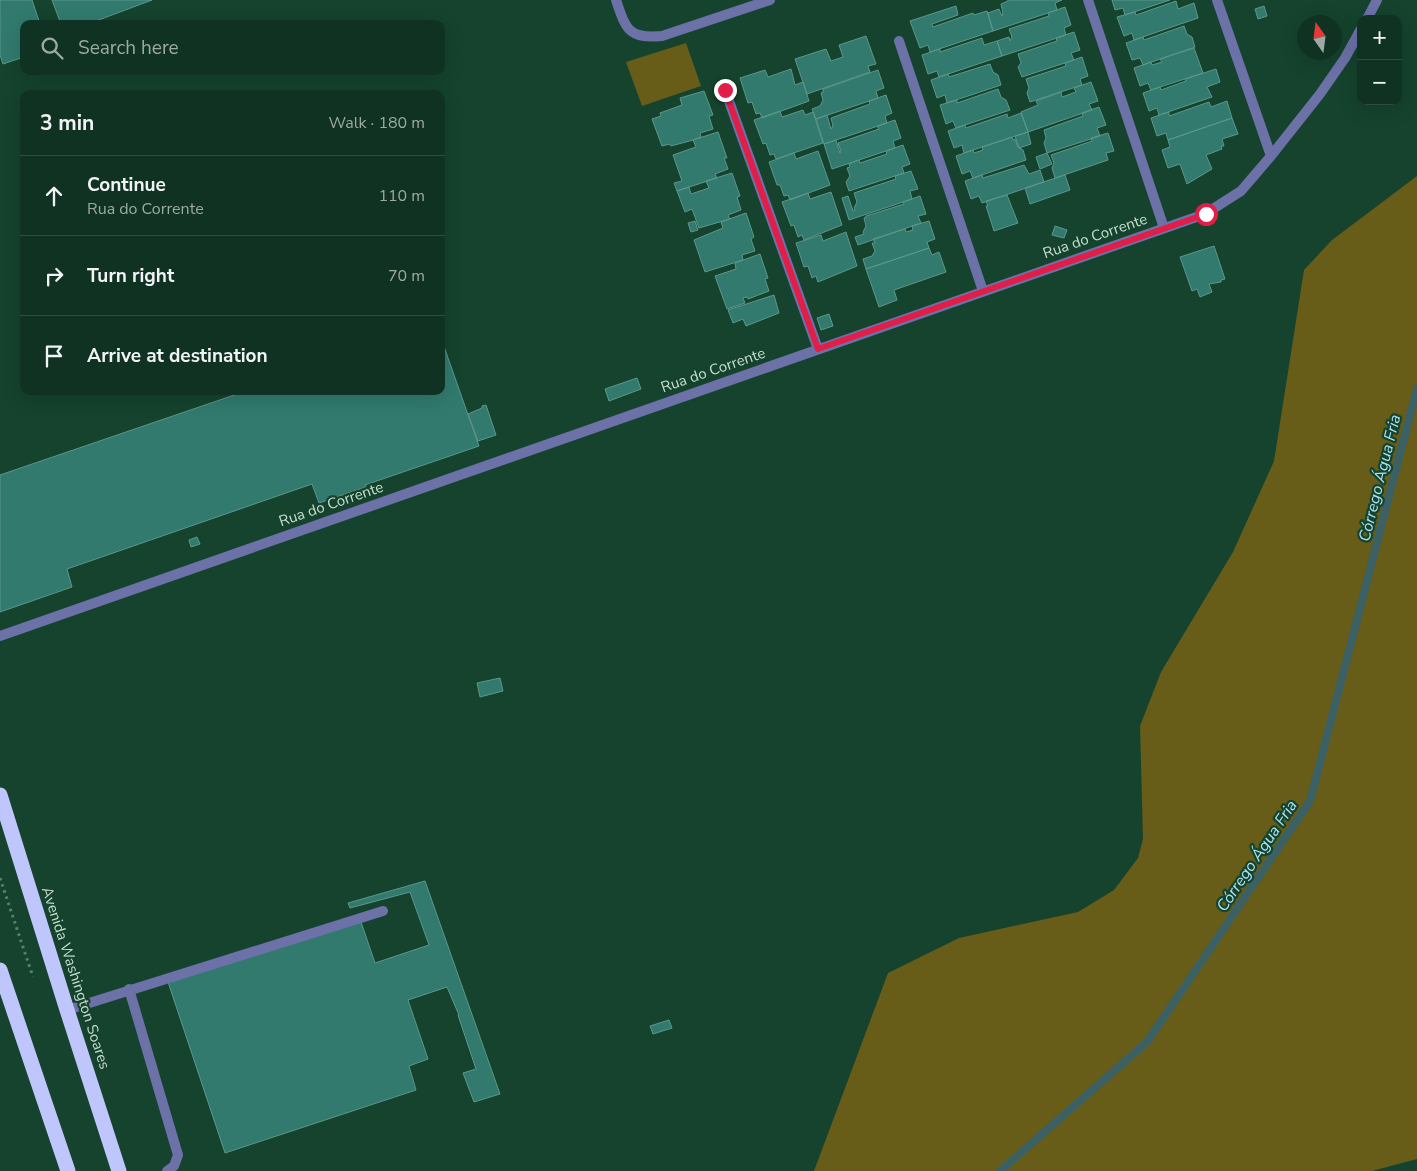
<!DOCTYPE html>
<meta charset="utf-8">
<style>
:root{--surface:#103222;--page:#1e3e2f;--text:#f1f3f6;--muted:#9caaa5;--line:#304d40}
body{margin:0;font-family:"Nunito Sans",sans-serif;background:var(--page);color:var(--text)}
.controls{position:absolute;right:15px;top:15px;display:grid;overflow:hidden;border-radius:10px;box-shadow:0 5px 20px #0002}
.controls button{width:45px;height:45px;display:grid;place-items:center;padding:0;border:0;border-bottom:1px solid var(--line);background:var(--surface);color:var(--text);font:25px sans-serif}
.compass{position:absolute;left:1297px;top:15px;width:45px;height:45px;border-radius:50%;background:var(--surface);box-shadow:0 5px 20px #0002;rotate:346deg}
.stop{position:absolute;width:15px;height:15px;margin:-11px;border:4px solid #e11d48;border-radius:50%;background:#fff}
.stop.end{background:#e11d48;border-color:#fff;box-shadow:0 1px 5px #0008}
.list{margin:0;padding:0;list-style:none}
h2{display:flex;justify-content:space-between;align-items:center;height:65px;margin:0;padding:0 20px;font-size:21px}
h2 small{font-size:16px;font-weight:400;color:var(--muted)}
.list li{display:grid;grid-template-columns:32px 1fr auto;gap:15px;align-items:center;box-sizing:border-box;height:80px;padding:0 20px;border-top:1px solid var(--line)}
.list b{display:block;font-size:19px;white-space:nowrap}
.list p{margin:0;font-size:16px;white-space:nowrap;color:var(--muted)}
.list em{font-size:16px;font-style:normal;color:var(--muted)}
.icon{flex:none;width:28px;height:28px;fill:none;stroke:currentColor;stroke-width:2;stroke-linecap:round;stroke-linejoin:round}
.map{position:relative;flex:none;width:1417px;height:1171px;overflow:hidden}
.search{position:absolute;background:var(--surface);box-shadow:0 5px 20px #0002;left:20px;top:20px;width:425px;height:55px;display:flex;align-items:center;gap:12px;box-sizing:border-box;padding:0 18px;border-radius:10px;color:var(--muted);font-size:19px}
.panel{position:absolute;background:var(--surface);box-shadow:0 5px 20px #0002;left:20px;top:90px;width:425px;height:305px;border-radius:10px}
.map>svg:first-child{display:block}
</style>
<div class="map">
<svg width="1417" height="1171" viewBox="0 0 1417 1171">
<rect width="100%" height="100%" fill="#15432d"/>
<path fill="#675c18" d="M686,43L701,86L642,106L626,62Z
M1417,176V1159L1372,1171H814L888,973L959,938L1078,912L1114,890L1138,858L1143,839L1140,726L1161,672L1233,552L1274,461L1304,270L1332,240Z"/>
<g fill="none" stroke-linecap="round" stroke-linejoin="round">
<path stroke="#3b6165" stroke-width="8" d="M1000,1171L1147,1042L1310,801L1417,388"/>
</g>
<path fill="#317a6d" stroke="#5d978b" d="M0,0H32L40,24H24V57L3,64L0,55Z
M52,0H152L88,24H61Z
M1008,0H1062L1055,3L1057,10L993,31L988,13L999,9L1002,16L1003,13L1001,4L1008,1Z
M1112,0H1170L1125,15L1123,8L1115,10Z
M1176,1L1178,9L1194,3L1198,18L1134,40L1132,33L1124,36L1117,17L1135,12L1136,15Z
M956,6L958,15L932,24L933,27L973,13L974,15L987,11L993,31L930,52L928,45L920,48L910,21Z
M1264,6L1267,16L1258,19L1255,9Z
M1065,7L1071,25L1064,28L1066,35L1002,56L997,41L1009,37L1010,41L1012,37L1009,29L1049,16L1048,13Z
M1184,26L1187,34L1192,37L1195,47L1143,65L1140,58L1132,60L1126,43L1143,37L1144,40Z
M1074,32L1080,50L1071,53L1074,60L1022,77L1018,67L1021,63L1018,54L1057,41L1056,38Z
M866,36L876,64L868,66L870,72L807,94L795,59L826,49L831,61L843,57L839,45Z
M982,38L984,45L997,41L1002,56L939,77L937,71L928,74L922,55L940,49V52Z
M1194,48L1203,73L1151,90L1148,83L1140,86L1134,68L1151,62L1152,65L1162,62L1160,59Z
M1082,57L1088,76L1080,79L1082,85L1030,102L1027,93L1029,88L1026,79L1066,66L1065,63Z
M990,64L993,72L998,75L1001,85L947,103L945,95L937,98L931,80L948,74L949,77Z
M791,69L795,85L803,82L809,101L762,118L760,113L756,114L752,102L748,103L740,78L765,70L768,77Z
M1216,69L1220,82L1207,87L1212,97L1159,115L1157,108L1149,111L1143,93L1160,87L1161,90L1186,81L1185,79Z
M878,70L884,88L876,91L878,98L816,119L812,109L820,106L823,100L821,93L823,92V89Z
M1091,82L1098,101L1089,104L1092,110L1028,132L1021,112L1038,105L1036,101L1061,92L1062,97L1076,92L1074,88Z
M998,89L1001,97L1006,100L1010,110L956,128L953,121L946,124L940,105L957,100V103Z
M704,91L713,115L709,116L713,129L700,133L701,137L693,140L671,146L670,144L662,146L652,119L661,116L660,113L682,105L680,98Z
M886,95L892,113L885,116L887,123L824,144L816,119L827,115L831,129L833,126L831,118L870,104L869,101Z
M1227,101L1232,118L1168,140L1166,133L1157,136L1151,118L1169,112V116L1209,102L1211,107Z
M1099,107L1106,125L1097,128L1100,136L1047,153L1044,143L1046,138L1044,130L1083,116L1082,113Z
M803,110L805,115L813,112L823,143L776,159L774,154L770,155L766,143L763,144L754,120L780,111L782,117Z
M1021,113L1028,132L964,153L962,145L954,148L948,131L965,125L966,128L1007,114L1008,118Z
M1232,118L1238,134L1222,139L1224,146H1221L1222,149L1206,155L1212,169L1187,184L1180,164L1168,168L1162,150L1170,147L1168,140Z
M895,120L901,138L893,141L895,148L832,169L824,144L836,140L840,153L841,151L838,143L879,129L877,126Z
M718,132L727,158H724L728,169L715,174L717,178L677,191L674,183L682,181L673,155L696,147L693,140Z
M1028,132L1031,144L1019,148L1015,136Z
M1108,133L1114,151L1106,153L1108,160L1055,178L1052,168L1054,163L1051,155L1092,141L1091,138Z
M1012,137L1013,140L1015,139L1018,147L1023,150L1026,160L973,178L970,171L962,174L956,156L973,150L974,153L983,150L982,147Z
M903,145L910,164L902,167L904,173L849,191L846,182L850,176L847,168L850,167L849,164L859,160L860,163L887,154L886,151Z
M818,151L830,185L790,200L788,195L784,196L780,185H777L769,162L794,153L796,159Z
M1047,153L1052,164L1040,169L1036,157Z
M1024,165L1029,174L1040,170L1044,182L982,203L979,196L971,199L965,181L982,175L983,178Z
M911,171L918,189L910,191L912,199L849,220L842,198L848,196L853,211L855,210L854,208L857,202L854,193L896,179L895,176Z
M732,173L740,196L737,197L741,210L728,215L730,219L699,228L692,209L685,212L677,191L689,187L691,194L709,188L706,181Z
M1065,175L1070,190L1030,204L1025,188Z
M831,192L842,225L804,240L802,235L798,237L794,225L791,226L782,202L808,193L810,199Z
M1007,195L1018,223L994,231L986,206H988L986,201Z
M920,196L926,214L918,216L921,223L858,245L855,237L864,234L863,232L866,226L864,218L866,217V216L904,204L903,202Z
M746,213L754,237L751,239L755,251L742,255L743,260L705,272L694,240L723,228L721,222Z
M695,221L698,230L691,232L688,223Z
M929,221L935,239L927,242L929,248L866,269L863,259L872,256L875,251L872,243H875L873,239L905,229L906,232L913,230L912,226Z
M1055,226L1067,230L1064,238L1052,235Z
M846,232L857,266L818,282L816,276L812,278L808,266L804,267L796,243L821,235L823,241Z
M1214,246L1225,279L1221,280V282L1209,284L1212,292L1200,297L1197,289L1192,291L1180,257Z
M929,248L932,255L939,252L946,272L894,290L897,300L879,307L866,269Z
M760,254L768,278L765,279L769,291L748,299L747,297L743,298L745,303L727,309L715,276L736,269L735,263Z
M774,295L779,313L746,326L743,319L733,323L728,310Z
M829,314L833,326L821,330L817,318Z
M441,338L479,446L365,485L366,487L319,503L312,484L67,569L72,587L0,612V475L246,391H441Z
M637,378L641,389L609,401L605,389Z
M486,405L496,435L478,441L468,414L482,408V406Z
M197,537L200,544L191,547L189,540Z
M500,678L503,691L480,697L477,683Z
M425,881L500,1094L474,1102L463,1073L476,1069L458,1015H459L447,987L408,1000L428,1059L409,1066L416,1090L225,1153L168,982L360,919L375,963L429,945L410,892L350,908L348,903Z
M669,1020L672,1028L653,1034L650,1026Z"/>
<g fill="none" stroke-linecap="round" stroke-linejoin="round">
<path stroke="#5b816d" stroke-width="3" stroke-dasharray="2.5 4" stroke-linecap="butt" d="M0,878L33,977"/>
<path stroke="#6c71a8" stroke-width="10" d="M129,989L178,1155L174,1166L167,1171
M67,1010L383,911"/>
<path stroke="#6c71a8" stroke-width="10" d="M616,0C626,30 629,39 662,36L770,0
M1088,0L1164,228
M1217,0L1271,156
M1367,19L1377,0
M899,41L983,291
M725,90L818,349
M0,636L1205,214L1241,191L1271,156L1320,94L1345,58L1361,29"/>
<path stroke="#bfc6fb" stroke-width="15" d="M0,795L67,1010L119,1171
M0,970L68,1171"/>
</g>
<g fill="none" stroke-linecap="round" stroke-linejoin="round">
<path stroke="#e11d48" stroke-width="6" d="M725,90L818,349L1206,214"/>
</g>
<g text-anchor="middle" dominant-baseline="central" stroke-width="4.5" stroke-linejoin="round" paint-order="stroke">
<g font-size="15" fill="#c6decf" stroke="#15432d">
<text transform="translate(1095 236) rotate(-19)">Rua do Corrente</text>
<text transform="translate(713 370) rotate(-19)">Rua do Corrente</text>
<text transform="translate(331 504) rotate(-19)">Rua do Corrente</text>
<text transform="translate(76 978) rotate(72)">Avenida Washington Soares</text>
</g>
<g font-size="16" font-style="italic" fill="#aae3f5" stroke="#15432d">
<text transform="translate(1380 478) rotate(-76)">Córrego Água Fria</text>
<text transform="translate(1257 856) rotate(-56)">Córrego Água Fria</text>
</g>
</g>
</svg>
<div class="controls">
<button>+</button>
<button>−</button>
</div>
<svg class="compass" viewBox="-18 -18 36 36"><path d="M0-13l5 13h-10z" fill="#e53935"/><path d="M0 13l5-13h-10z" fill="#9caaa5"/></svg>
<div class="stop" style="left:1206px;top:214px"></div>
<div class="stop end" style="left:725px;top:90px"></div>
<div class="search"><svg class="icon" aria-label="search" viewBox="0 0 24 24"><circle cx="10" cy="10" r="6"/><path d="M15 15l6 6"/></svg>Search here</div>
<section class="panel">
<h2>3 min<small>Walk · 180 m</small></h2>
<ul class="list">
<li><svg class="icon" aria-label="ahead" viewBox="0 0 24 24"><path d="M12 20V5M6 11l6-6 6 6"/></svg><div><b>Continue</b><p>Rua do Corrente</p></div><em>110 m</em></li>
<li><svg class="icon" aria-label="right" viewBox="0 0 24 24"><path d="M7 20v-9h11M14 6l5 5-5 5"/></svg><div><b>Turn right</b></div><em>70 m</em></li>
<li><svg class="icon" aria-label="arrive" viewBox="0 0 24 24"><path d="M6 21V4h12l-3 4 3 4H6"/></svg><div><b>Arrive at destination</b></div></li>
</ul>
</section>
</div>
